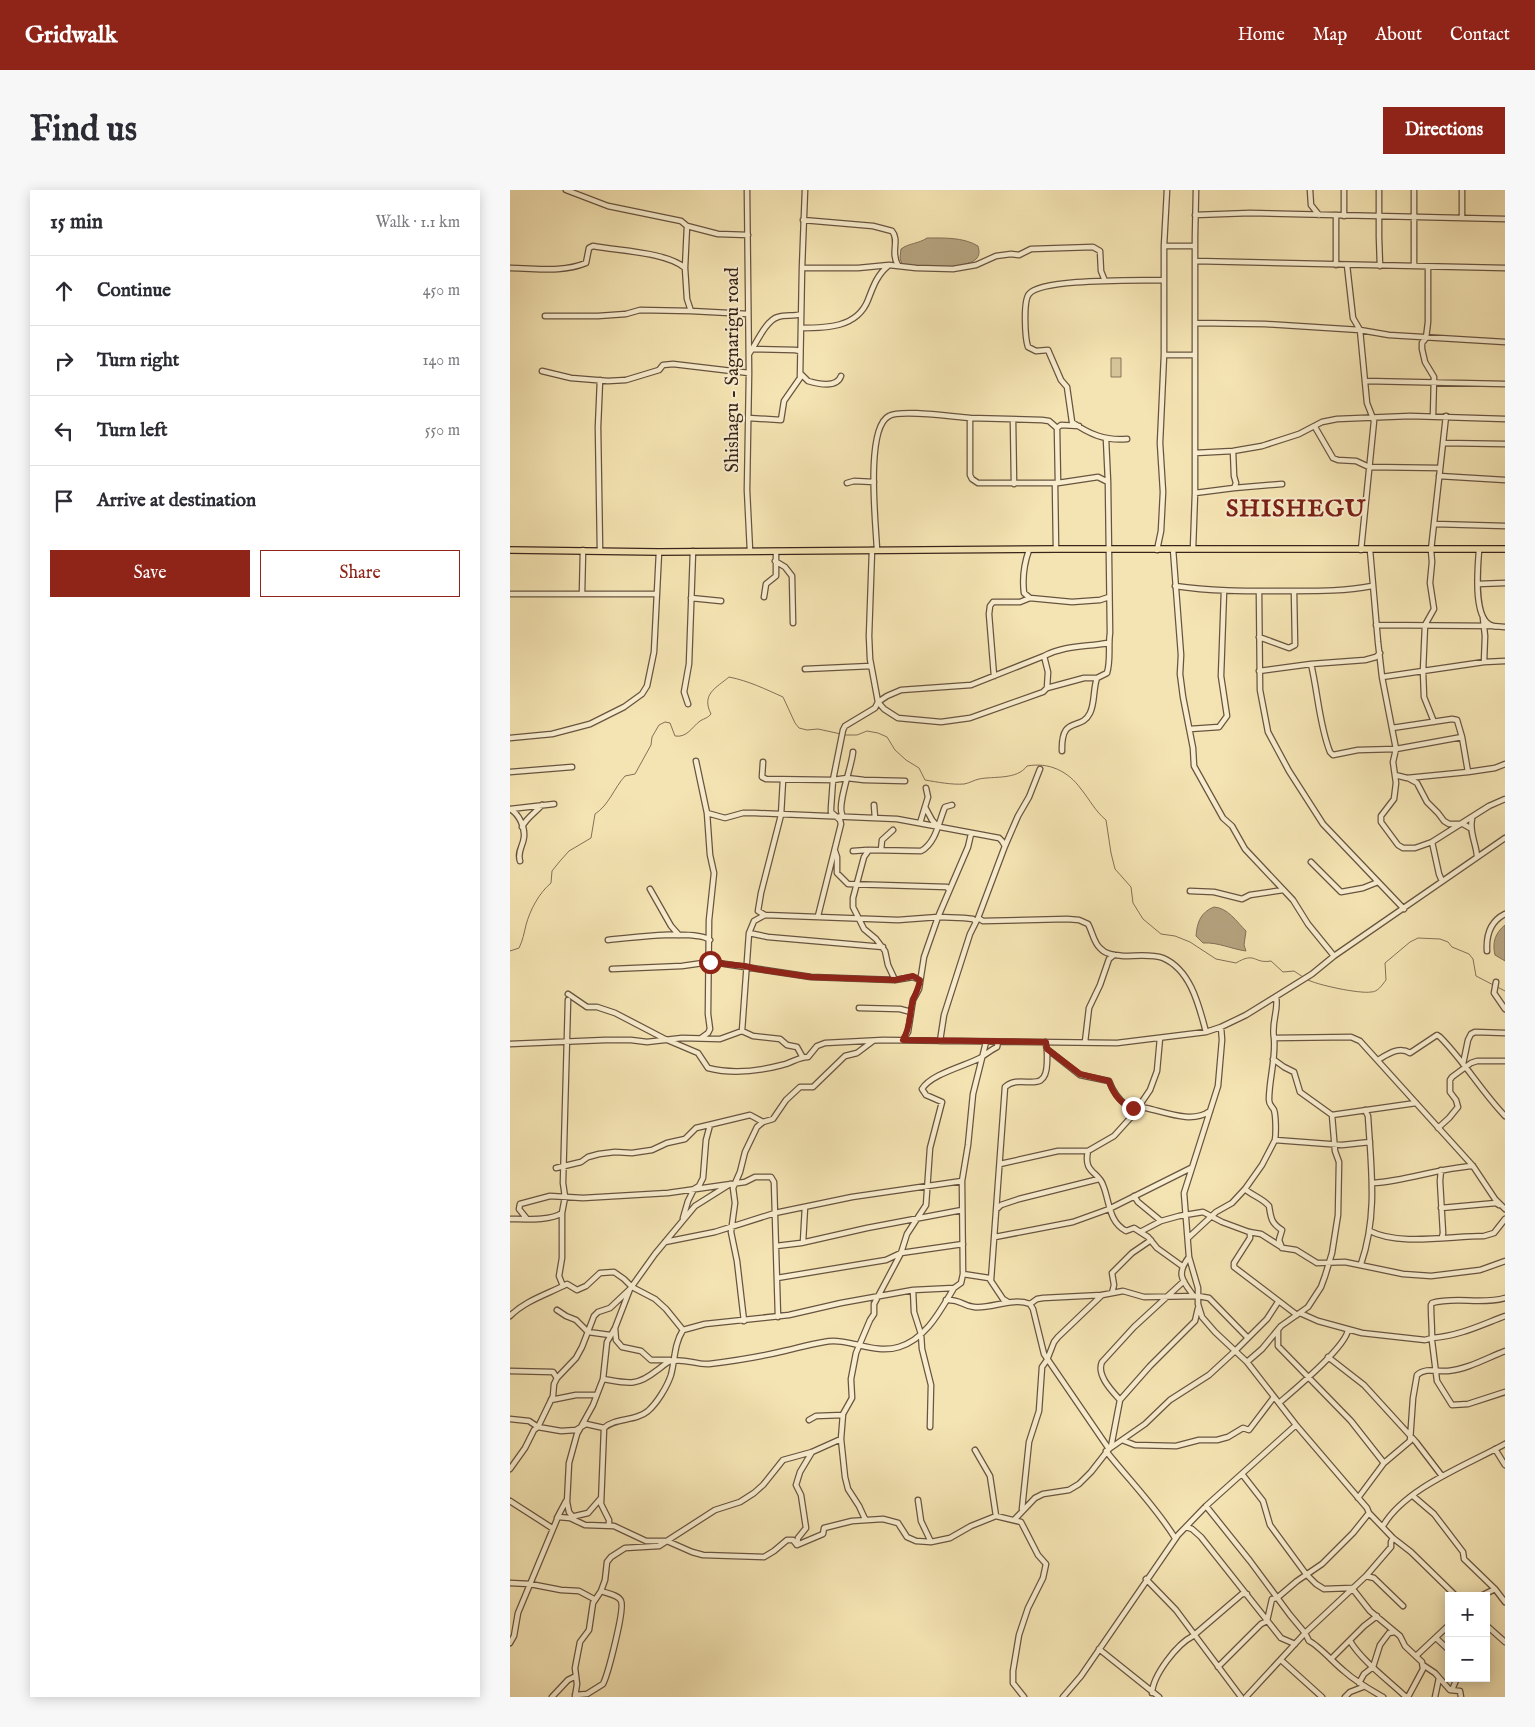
<!DOCTYPE html>
<meta charset="utf-8">
<style>
:root{--surface:#fff;--page:#f7f7f7;--text:#2b2b33;--muted:#7c7c81;--line:#e1e1e2;--accent:#8f2418}
body{margin:0;font-family:"IM FELL English",serif;background:var(--page);color:var(--text)}
.controls{position:absolute;right:15px;bottom:15px;display:grid;overflow:hidden;border-radius:0px;box-shadow:0 2px 12px #0003}
.controls button{width:45px;height:45px;display:grid;place-items:center;padding:0;border:0;border-bottom:1px solid var(--line);background:var(--surface);color:var(--text);font:25px sans-serif}
.stop{position:absolute;width:15px;height:15px;margin:-11px;border:4px solid #8f2418;border-radius:50%;background:#fff}
.stop.end{background:#8f2418;border-color:#fff;box-shadow:0 1px 5px #0008}
.list{margin:0;padding:0;list-style:none}
h2{display:flex;justify-content:space-between;align-items:center;height:65px;margin:0;padding:0 20px;font-size:21px}
h2 small{font-size:16px;font-weight:400;color:var(--muted)}
.list li{display:grid;grid-template-columns:32px 1fr auto;gap:15px;align-items:center;box-sizing:border-box;height:70px;padding:0 20px;border-top:1px solid var(--line)}
.list b{display:block;font-size:19px;white-space:nowrap}
.list em{font-size:16px;font-style:normal;color:var(--muted)}
.actions{display:flex;gap:10px;padding:15px 20px}
.actions a{flex:1;padding:11px 0;border:1px solid var(--accent);border-radius:0px;text-align:center;font-size:18px;color:var(--accent)}
.actions .main{background:var(--accent);color:#fff}
.icon{flex:none;width:28px;height:28px;fill:none;stroke:currentColor;stroke-width:2;stroke-linecap:round;stroke-linejoin:round}
.map{position:relative;flex:none;width:995px;height:1507px;overflow:hidden;border-radius:0px}
header{display:flex;align-items:center;gap:30px;box-sizing:border-box;height:70px;padding:0 25px;background:var(--accent);color:#fff}
header strong{font-size:24px}
nav{display:flex;gap:28px;margin-inline-start:auto;font-size:18px}
.intro{display:flex;align-items:center;justify-content:space-between;box-sizing:border-box;height:120px;padding:0 30px}
h1{margin:0;font-size:35px}
.button{padding:12px 22px;border-radius:0px;background:var(--accent);color:#fff;font-size:18px;font-weight:700}
main{display:flex;gap:30px;padding:0 30px}
aside{flex:1;background:var(--surface);border-radius:0px;box-shadow:0 2px 12px #0003}
.map>svg:first-child{display:block}
</style>
<header>
<strong>Gridwalk</strong>
<nav><a>Home</a><a>Map</a><a>About</a><a>Contact</a></nav>
</header>
<div class="intro"><h1>Find us</h1><a class="button">Directions</a></div>
<main>
<aside>
<h2>15 min<small>Walk · 1.1 km</small></h2>
<ul class="list">
<li><svg class="icon" aria-label="ahead" viewBox="0 0 24 24"><path d="M12 20V5M6 11l6-6 6 6"/></svg><div><b>Continue</b></div><em>450 m</em></li>
<li><svg class="icon" aria-label="right" viewBox="0 0 24 24"><path d="M7 20v-9h11M14 6l5 5-5 5"/></svg><div><b>Turn right</b></div><em>140 m</em></li>
<li><svg class="icon" aria-label="left" viewBox="0 0 24 24"><path d="M17 20v-9H6M10 6l-5 5 5 5"/></svg><div><b>Turn left</b></div><em>550 m</em></li>
<li><svg class="icon" aria-label="arrive" viewBox="0 0 24 24"><path d="M6 21V4h12l-3 4 3 4H6"/></svg><div><b>Arrive at destination</b></div></li>
</ul>
<div class="actions"><a class="main">Save</a><a>Share</a></div>
</aside>
<div class="map">
<svg width="995" height="1507" viewBox="0 0 995 1507">
<rect width="100%" height="100%" fill="#f5e4b3"/>
<filter id="stains"><feTurbulence type="fractalNoise" baseFrequency=".004" numOctaves="4"/><feColorMatrix values="0 0 0 0 .2 0 0 0 0 .09 0 0 0 0 .02 0 0 0 .5 -.17"/></filter>
<radialGradient id="worn" r=".72"><stop offset=".6" stop-color="#630" stop-opacity="0"/><stop offset="1" stop-color="#630" stop-opacity=".3"/></radialGradient>
<path fill="#d5c399" stroke="#87745a" d="M601,168H611V187H601Z"/>
<path fill="#b5a37f" stroke="#837057" d="M417,48C434,48 453,47 468,56C469,60 470,64 467,68C460,79 403,80 392,74L390,68L391,59C399,53 408,54 417,48Z
M704,717C718,718 726,731 736,741L734,755L736,761C721,759 708,752 693,753L686,746C687,732 691,722 704,717Z
M995,735V771L985,765C982,753 985,743 995,735Z"/>
<g fill="none" stroke-linecap="round" stroke-linejoin="round">
<path stroke="#837057" stroke-width="1" d="M335,545H347L357,541L368,543L377,547L385,560L396,570L409,578L415,590C427,592 442,595 454,594C460,593 464,590 469,589C484,586 507,590 517,576C539,572 558,581 571,599C580,610 585,621 596,630L601,663L605,679L621,697L623,713L633,729L651,744L665,746L680,752L706,769L726,773C746,761 743,774 761,771L773,782L784,781L793,787
M0,761L9,758C13,750 14,743 16,735C20,720 29,703 41,693L42,681L50,671L59,661L81,648L85,624C99,615 104,598 115,586L125,584L141,555L142,547L149,535L155,532L160,533L165,546C177,548 182,537 190,531C195,528 198,528 201,524C191,504 206,498 219,487C239,491 255,499 273,507L285,533L289,538L297,540L308,539L331,544
M796,789C806,795 850,804 861,802C868,802 872,795 876,790L875,773L900,752L908,748L930,749L938,752L942,757L959,764L963,769L966,786L995,801"/>
<defs>
<path id="minor" d="M56,0L98,16L171,31L177,36L175,78
M237,0L239,183L237,300L240,361
M800,0L801,15L809,25
M834,0V26
M869,0V47L870,76
M904,0V76
M685,25L740,23L995,29
M952,28V0
M293,30L363,36L382,41C390,50 380,63 388,75
M177,36L208,44L238,45
M654,56H685
M685,71L995,78
M826,75V25
M837,75L843,128L850,140L857,213L864,231L851,360
M918,77V132L916,148L912,153V159L915,172L924,187L923,226
M0,78C26,78 51,83 76,73L79,58L83,56C108,61 157,62 175,78L177,109L181,121
M292,78H348L379,75L406,78L443,79L466,75L486,66L501,64L509,65L521,59L583,57L590,61L591,81L595,91
M35,126H88L116,124L130,120L181,121L238,124
M685,133L755,134L850,140L879,145L995,152
M291,138C316,138 347,138 358,110C363,97 367,85 378,76
M243,159L285,160L290,161
M239,164C246,154 256,130 268,127C276,124 283,127 291,124
M654,165H685
M32,181L61,188L98,191L116,190L149,180L153,175L163,174L239,183
M291,184L298,191C308,194 327,198 331,186
M90,190L88,237L90,360
M855,191L995,194
M238,228L271,230L274,211L290,188L292,78L295,0
M503,230L504,294
M805,237L823,268L828,270L846,271L859,277L930,278
M547,238L551,235L569,236
M596,249L598,292
M617,249C595,251 579,244 562,232L557,197L551,190L538,160L526,161L518,157C515,148 513,111 519,104C532,88 630,91 653,90
M933,253L995,254
M685,263L723,261L752,256L789,244L812,232L827,229L900,226L995,229
M929,286L995,290
M337,293L344,291L364,292
M545,293L546,359
M548,293L547,238L539,231L532,230L460,228V285L462,289L468,293H548L588,287L598,292L600,443C598,456 601,470 597,483L587,488C583,499 585,513 580,523C571,542 551,524 552,561
M724,298L772,294
M685,303L724,298L726,293L724,286L723,261
M925,334L995,336
M663,359L671,465L670,484L673,507L683,558L684,576L713,628L722,636L735,659L783,710L798,734L824,766
M683,359L685,303V47L686,0
M362,360L359,446L360,469L368,512L374,519L388,528L431,532L460,528L533,502L537,498L538,482L534,466C555,455 576,457 598,453
M367,360C366,335 355,238 379,226C391,219 444,227 460,228
M519,360C514,374 512,387 514,403L520,408
M647,360L651,341L653,302L650,253L654,165V56L657,0
M860,360L868,452L872,487L886,559L883,572L886,593L884,609L871,626V632L888,655L893,658H905L922,652L979,616L995,609
M969,360C968,376 962,431 983,436C987,437 991,436 995,437
M265,371L275,377L282,386L283,433
M968,394L995,393
M665,396C705,402 745,401 785,401C811,401 836,401 862,396
M749,401L750,500L758,542L779,581L813,634L894,719
M0,404H147
M72,404L73,360
M254,407L256,394L266,386V361
M181,408L211,411
M973,428L975,446L974,472
M866,435L983,436
M749,447L779,458L785,455L784,401
M801,474C808,503 809,534 820,562L823,565L848,560L886,559L952,547
M295,479L361,476
M749,481L801,474L855,470L866,467L870,463
M484,486L479,424L480,416L483,412H510L520,408L562,412L590,410L599,407
M872,487L974,472L995,471
M537,498L574,488H587
M178,514L174,502L179,474L183,361
M924,532L914,507L913,481L915,435L924,419L920,393L922,372L921,360L936,226
M882,538L942,529L947,530L952,547L958,582
M680,539L709,537L717,526L711,486L714,401
M0,548L42,544L80,534L114,517L132,504L137,496L144,462L149,362
M186,571L197,623L200,665L204,683L199,730L198,824L200,839L198,843L191,848
M253,572L252,587L256,589L323,590L337,588L354,590L395,591
M0,582L62,577
M885,585L897,588L958,582L985,578L995,574
M898,588L907,593L917,612L928,623L934,631L939,634H953L960,638
M273,590L271,625L251,703L248,721L255,725L388,730L428,727L454,728L463,729L466,732
M364,615L365,628
M415,617L422,630L428,637
M0,619C9,624 15,637 14,647C13,657 7,661 10,671
M0,619L44,614
M197,623L215,628L233,623H245L387,629L489,648L492,651L495,656
M331,626L332,624C327,614 342,576 343,562
M962,629C959,642 966,653 967,666
M410,633L418,607L416,598
M12,637C17,627 25,623 32,615
M922,652L929,684L932,691
M371,660L372,650L383,640
M325,661L327,667V683L338,694L437,697L439,700
M343,661L357,660
M801,672L831,702L853,698L868,692
M140,699L161,736L169,745
M680,701L704,702L732,709L740,705L773,700
M308,726L331,634L330,630L321,622V618L323,590L333,540L335,536L365,518L368,512L377,506L391,500L461,495L534,466
M468,728L473,731L557,729L569,730L578,734C582,741 584,753 590,758C596,765 606,765 615,766C626,766 642,764 653,768C681,780 689,816 696,842
M239,743L258,747L373,757
M98,750C118,748 185,739 200,750
M977,761C976,745 981,731 995,724
M200,767L209,773L215,774L301,787L385,790L403,787L410,790
M102,779L172,776L200,772
M385,790L378,775L375,761L366,749L354,739L343,717V708L354,667L359,660L411,661C426,653 429,631 435,617L442,615
M986,792L984,803L995,819
M58,804L77,817H87L105,823L155,849L188,863L198,878C221,884 249,881 272,875C282,873 288,867 298,867L307,856L315,853L373,850L607,853L696,842L711,837L736,825L802,784L824,766L995,648
M766,807C769,820 761,832 764,848L841,847L850,851L963,976L985,1009L995,1019
M349,818L390,819L401,822
M711,837L712,850L708,896L674,1003L679,1067L688,1098V1114L692,1127L705,1142L737,1172L786,1235L857,1318L859,1323L883,1348L901,1362L946,1406
M232,841L239,743L244,731L255,725
M764,848C766,869 759,889 759,910C759,915 762,916 764,920C766,926 766,944 765,950
M393,850L398,842L403,810L409,799L414,767L428,727L458,657L461,644
M430,851L434,825L460,744L468,728L495,656L508,626L519,607L530,579
M575,852L579,818L590,795L599,769L604,765
M0,854L95,850H121L137,852L172,848L210,849L232,841L243,846L270,849L277,855L287,857L292,866
M537,859L570,885L599,891C603,902 608,909 617,916C623,920 629,917 636,918C655,922 682,934 700,921
M868,870C878,864 889,856 900,863L927,845L930,847C954,871 971,901 995,926
M953,874L958,850L961,844L965,842L995,843
M822,925L906,913
M928,938L939,928L948,917L946,910L940,902V890L942,887L961,873L967,871H995
M578,961C573,983 588,981 593,995C600,1012 598,1031 616,1041L624,1038L638,1047L647,1058L672,1076
M490,974L548,961H578L604,946L623,925L640,900L647,881L650,848
M46,978L71,972L78,967L89,964L105,962L122,963L142,960L157,953L175,949L186,938L240,925L253,932
M931,980L930,991L933,1043L932,1047
M863,993C897,991 929,978 963,976
M735,999C743,1006 752,1008 759,1016C761,1028 761,1033 772,1040L769,1050L772,1058
M624,1006L628,1012L651,1031
M488,1018L491,1015L509,1009L589,989
M931,1018L986,1013L989,1015
M52,1023V1068L49,1086L53,1096
M173,1028L178,1011L184,999L189,996L193,988L196,950L200,935
M0,1029C13,1029 41,1031 52,1023L55,1007L53,993L58,810
M17,1029L9,1019L10,1014L40,1006L73,1008L158,1003L235,992L245,987H261L264,992L268,1127
M860,1041C888,1056 941,1046 974,1046L984,1043L995,1029
M630,1042L651,1031L669,1026L693,1022L712,1032L739,1042L751,1044L773,1058L786,1060L807,1073L835,1072L893,1084L921,1086L970,1080L995,1071
M740,1042V1048L724,1073V1077L787,1125
M485,1047L563,1032L599,1019L681,978
M678,1048L706,1022L722,1013L735,999L752,975L765,950L832,955L860,952
M155,1052L205,1042L265,1023L342,1007L452,991
M293,1052L295,1017
M266,1056L291,1053L357,1038L452,1020
M679,1067C666,1084 672,1090 683,1105
M851,1074C868,1025 861,977 858,926L855,920
M453,1084L479,1088L493,1109L498,1112
M267,1088L376,1070L391,1063L453,1054
M481,1090L495,897C511,882 536,907 537,873C537,865 538,859 535,852
M403,1100L404,1122L411,1144L412,1159L421,1195L420,1237
M602,1103L604,1095L602,1083L622,1063L641,1050
M436,1110C451,1109 452,1116 464,1117C482,1119 502,1107 520,1114L523,1119L534,1164L599,1259
M520,1114L527,1109L533,1108L592,1105L613,1101L634,1107L688,1106L699,1108L738,1148
M47,1120L56,1126L66,1130L78,1142L100,1145
M790,1123L808,1131L852,1143L915,1150L922,1148C922,1137 921,1126 921,1115L922,1113C946,1106 971,1115 995,1108
M0,1126C16,1110 38,1104 57,1094L67,1100L76,1096L90,1083L104,1082L114,1089L122,1097L145,1109L156,1119L173,1140
M995,1126C971,1135 949,1146 922,1148V1151L927,1191L942,1215L958,1214L995,1202
M234,1131L227,1071L221,1042L225,1013L223,998L230,982L235,962L247,937L253,932L263,929L276,910L290,897H303L335,866L347,863L363,851
M105,1138L106,1150L112,1157L131,1161L141,1170H160
M768,1140V1156L841,1231L874,1273
M818,1167L854,1195L906,1252L932,1286
M737,1172L752,1159L771,1136L798,1117L811,1097L815,1086L822,1063L828,1025L829,972L825,961L822,925L790,902L784,882L774,877L763,869
M0,1181L43,1182L47,1188
M93,1189C117,1193 126,1197 146,1181C151,1178 157,1171 162,1171C175,1168 186,1175 199,1174C224,1171 249,1167 274,1161C287,1158 301,1154 314,1152C339,1147 363,1165 389,1157C416,1149 430,1121 444,1098
M41,1210L66,1205H86
M610,1210C602,1201 586,1185 592,1172L624,1137L674,1091
M769,1213C784,1200 835,1158 838,1140
M0,1229L19,1231L28,1237L51,1241L66,1240L76,1234L94,1238
M299,1230L306,1226L333,1225
M612,1250L625,1255L666,1256L689,1250H707L718,1247L733,1238L739,1240L764,1207
M601,1257L610,1210L640,1176L685,1131L688,1118
M985,1259L995,1275
M465,1260L480,1286L486,1326
M596,1261C619,1290 646,1317 665,1348
M0,1279L15,1258L24,1240L28,1237L43,1206L44,1194L47,1188L66,1168L72,1157L84,1126L88,1122L100,1118L119,1100
M732,1284L753,1311L760,1335L796,1384L806,1394L814,1399L842,1398L860,1421L890,1446L895,1456L912,1472L913,1479L898,1507
M903,1306L924,1324L953,1362L954,1369L985,1399L995,1412
M848,1308L874,1273L900,1251L903,1208L907,1185C916,1177 927,1182 938,1181C958,1179 977,1168 995,1161
M408,1310L411,1331L421,1352
M0,1311L42,1338
M696,1316L740,1371L780,1425L795,1443L799,1451C807,1454 825,1474 834,1481C846,1492 859,1499 873,1507
M512,1319L519,1252L529,1221L532,1177L537,1170L544,1152L548,1147L592,1105
M61,1327L78,1323L91,1308
M63,1327L59,1322L57,1312L59,1273L67,1244L83,1215L93,1189L97,1152L105,1138L120,1099L145,1064L185,1016L220,994
M47,1328L56,1311
M355,1329L349,1316L338,1299L335,1287L331,1249L333,1224L342,1208L341,1189L346,1163L360,1130L364,1124V1114L391,1063L397,1044L416,1015L420,958L432,912L416,905L412,899C421,884 455,876 470,868C476,864 481,860 487,857L488,852
M504,1330L525,1308L533,1304L559,1300L569,1294L581,1282L599,1259L635,1234L660,1210L699,1185L725,1161L757,1129L768,1112
M99,1336V1330L91,1314L94,1238C106,1227 125,1232 138,1221C147,1213 157,1197 161,1185C165,1170 164,1154 173,1140L195,1134L279,1125L331,1113L403,1100L444,1098L451,1093L453,1084L452,991L458,955L463,904L476,852
M873,1336C895,1298 957,1275 995,1254
M676,1337L682,1339L691,1347L771,1448L785,1454
M287,1355L288,1348L296,1338L291,1305L286,1295L290,1282L302,1262
M856,1386L864,1388L893,1416
M636,1389L666,1420L731,1507
M0,1393L20,1394L51,1400L69,1401L84,1409
M971,1406L985,1399
M976,1435L995,1452
M926,1448L939,1460
M840,1451C852,1471 878,1490 896,1507
M0,1453L4,1446L8,1423L48,1327L60,1328L75,1335L104,1336L136,1351H157L182,1362L193,1365L254,1367L264,1361L277,1350H283L287,1355L313,1344L314,1338L342,1331L373,1329L388,1333L397,1347L406,1351L421,1352L440,1348L461,1336L486,1326L511,1332L528,1365L536,1374L533,1388L518,1418L509,1445L503,1481V1493L514,1507
M589,1459L649,1507
M906,1466L939,1435
M821,1469L854,1436L867,1426
M771,1470L812,1507
M913,1475L925,1483L940,1500L950,1501L951,1507
M708,1477L751,1434L757,1431L762,1409L767,1408L787,1391L812,1374L843,1343L859,1323
M849,1493L854,1484L863,1477L870,1455L879,1443L885,1442
M942,1500L947,1488
M642,1503C643,1485 667,1454 683,1446L732,1404H737
M65,1505L77,1504L93,1494C98,1484 115,1419 111,1411C109,1405 96,1403 91,1401
M42,1507L58,1490L66,1486
M65,1507L67,1494L65,1478L70,1452L79,1440L83,1413L91,1401L95,1390L97,1372L101,1367L115,1358L149,1356L205,1320L230,1312L244,1303L253,1295L273,1270L302,1262L331,1249
M553,1507L571,1486L668,1345L696,1316L786,1235
M736,1507L795,1443L856,1386L881,1357V1352L883,1348
M835,1507L840,1502L853,1497
M925,1507L929,1488"/>
<path id="major" d="M0,360L149,362L546,359H995"/>
</defs>
<use href="#minor" stroke="#685440" stroke-width="7"/>
<use href="#major" stroke="#39241a" stroke-width="8"/>
<use href="#minor" stroke="#f8edce" stroke-width="4.5"/>
<use href="#major" stroke="#f5e4b3" stroke-width="5.5"/>
</g>
<g fill="none" stroke-linecap="round" stroke-linejoin="round">
<path stroke="#8f2418" stroke-width="6" d="M200,772V767L209,773L215,774L235,776L247,779L301,787L385,790L403,786L410,790C409,797 406,803 403,810C399,824 401,837 393,850L536,852L537,859L570,884L599,891C603,903 611,914 623,918"/>
</g>
<g text-anchor="middle" dominant-baseline="central" stroke-width="4" stroke-linejoin="round" paint-order="stroke">
<g font-size="19" fill="#39241a" stroke="#f8edce">
<text transform="translate(223 180) rotate(-90)">Shishagu - Sagnarigu road</text>
</g>
<g font-size="24" font-weight="bold" letter-spacing="1" fill="#7a1f14" stroke="#f8edce">
<text x="786" y="319">SHISHEGU</text>
</g>
</g>
<rect width="100%" height="100%" filter="url(#stains)"/>
<rect width="100%" height="100%" fill="url(#worn)"/>
</svg>
<div class="controls">
<button>+</button>
<button>−</button>
</div>
<div class="stop" style="left:200px;top:772px"></div>
<div class="stop end" style="left:623px;top:918px"></div>
</div>
</main>
